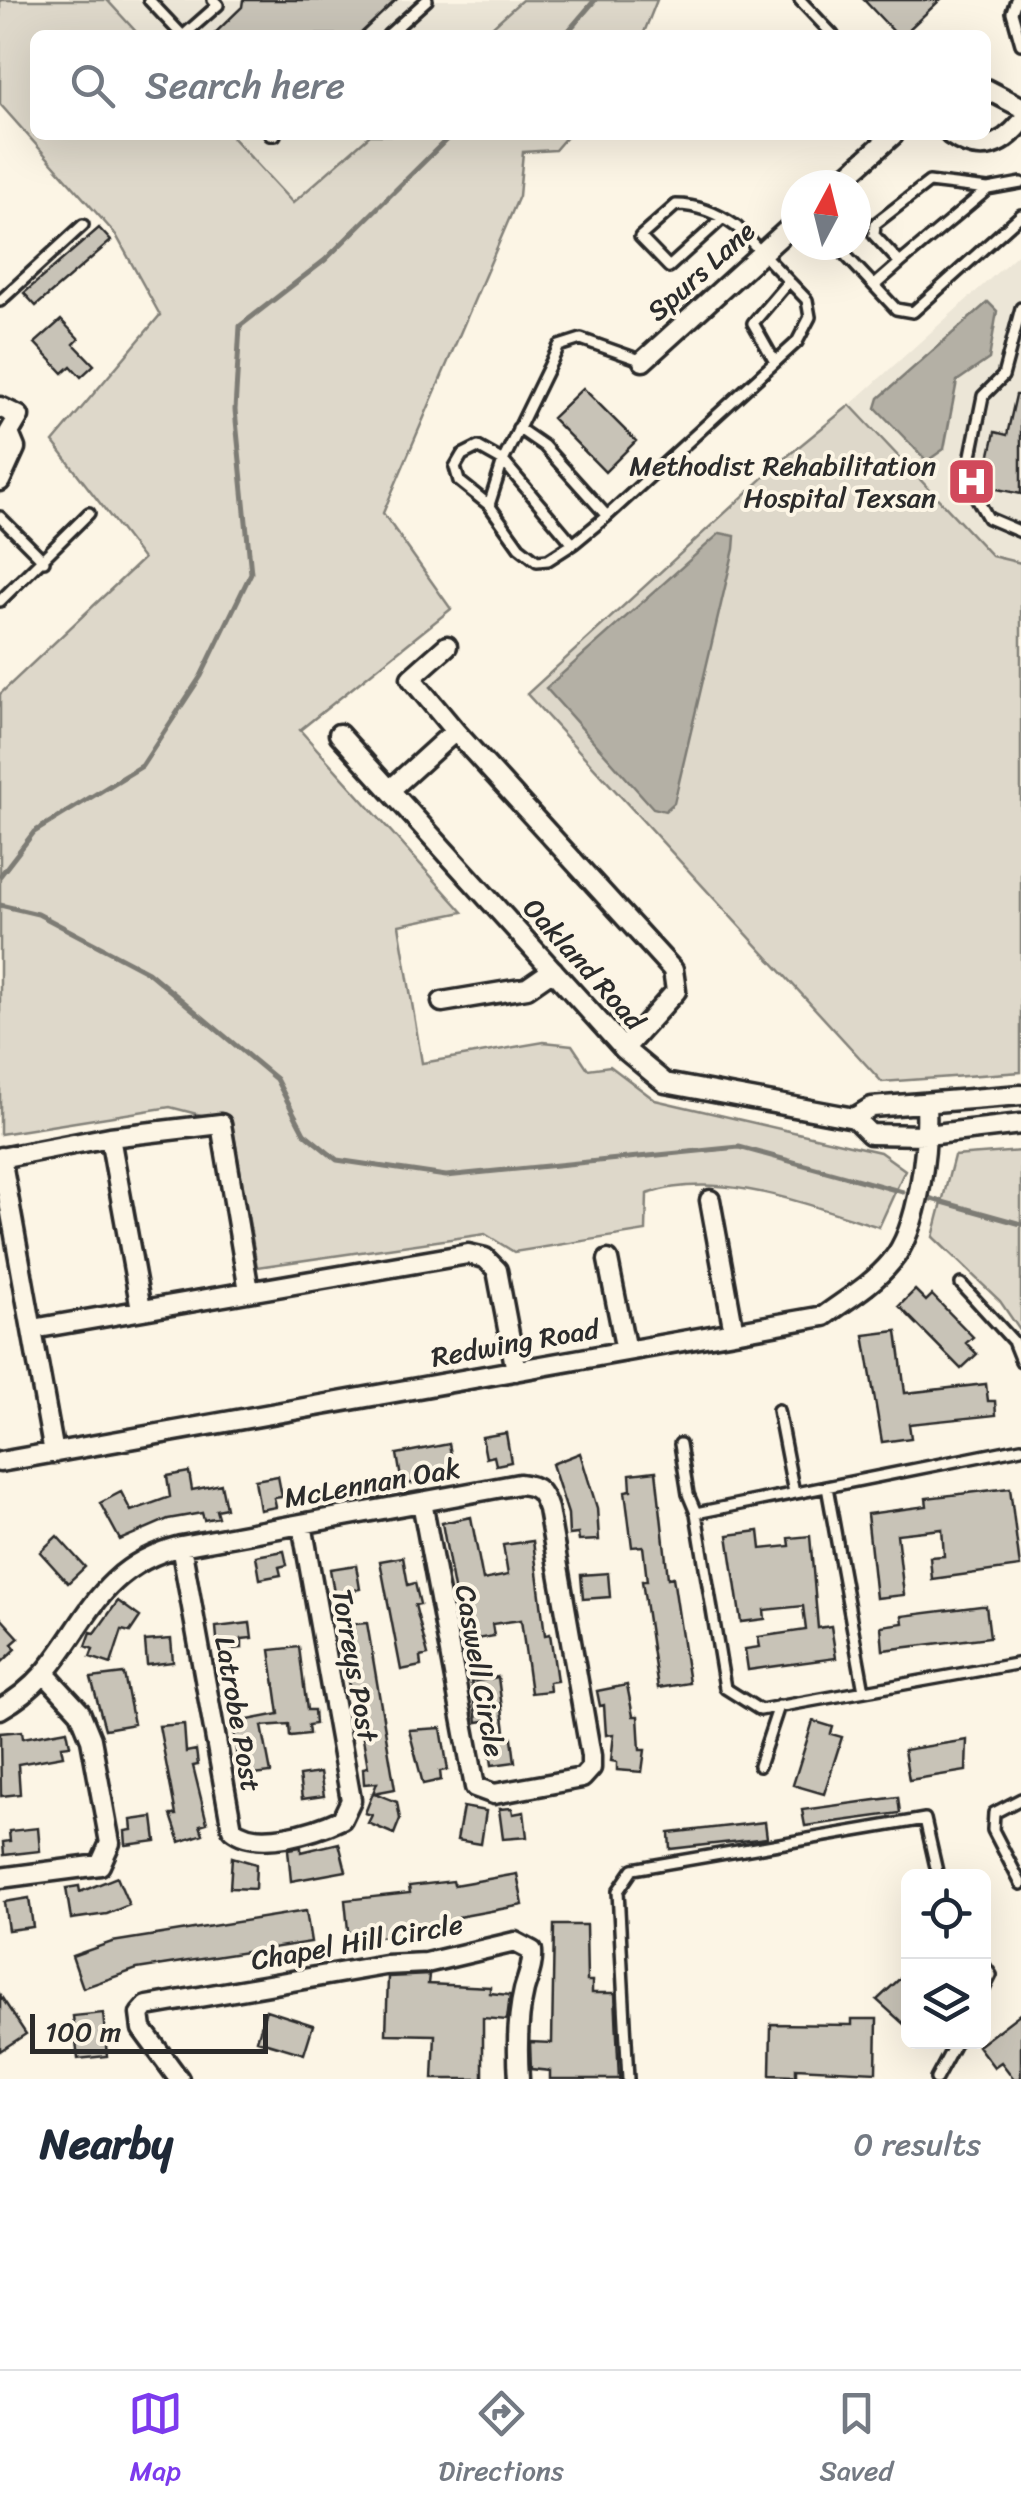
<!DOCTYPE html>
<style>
:root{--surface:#fff;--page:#f2f2f3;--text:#1f2937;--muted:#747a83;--line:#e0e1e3;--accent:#7c3aed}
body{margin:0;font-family:Sriracha,sans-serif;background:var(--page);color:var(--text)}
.controls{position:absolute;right:30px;bottom:30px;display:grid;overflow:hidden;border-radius:15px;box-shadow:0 10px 40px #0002}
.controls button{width:90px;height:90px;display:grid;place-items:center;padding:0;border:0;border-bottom:2px solid var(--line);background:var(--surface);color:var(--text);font:50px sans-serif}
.compass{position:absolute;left:781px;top:170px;width:90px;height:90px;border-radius:50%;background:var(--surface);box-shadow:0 10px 40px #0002;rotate:7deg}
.scale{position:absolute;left:30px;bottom:25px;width:238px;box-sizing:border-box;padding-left:10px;border:5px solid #2b2b2b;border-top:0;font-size:28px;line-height:35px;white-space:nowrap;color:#2b2b2b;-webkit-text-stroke:8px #fcf5e5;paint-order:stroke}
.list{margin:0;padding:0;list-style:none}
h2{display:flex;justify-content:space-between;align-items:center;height:130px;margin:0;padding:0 40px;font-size:42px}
h2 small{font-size:32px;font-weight:400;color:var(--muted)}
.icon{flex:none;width:55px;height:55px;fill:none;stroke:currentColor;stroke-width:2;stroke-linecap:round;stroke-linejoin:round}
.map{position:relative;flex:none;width:1021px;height:2079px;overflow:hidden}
.search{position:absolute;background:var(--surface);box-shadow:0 10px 40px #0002;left:30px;right:30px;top:30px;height:110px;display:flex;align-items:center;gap:25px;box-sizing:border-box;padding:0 35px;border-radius:15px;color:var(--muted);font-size:38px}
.sheet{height:290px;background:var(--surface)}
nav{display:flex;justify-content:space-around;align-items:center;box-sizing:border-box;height:140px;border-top:2px solid var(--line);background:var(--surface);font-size:28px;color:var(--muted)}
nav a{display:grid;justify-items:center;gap:5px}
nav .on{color:var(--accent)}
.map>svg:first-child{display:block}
</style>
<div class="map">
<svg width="1021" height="2079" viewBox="0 0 1021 2079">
<rect width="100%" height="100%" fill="#fcf5e5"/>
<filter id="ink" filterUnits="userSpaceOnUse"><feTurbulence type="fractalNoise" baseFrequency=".01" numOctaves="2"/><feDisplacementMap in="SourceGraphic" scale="20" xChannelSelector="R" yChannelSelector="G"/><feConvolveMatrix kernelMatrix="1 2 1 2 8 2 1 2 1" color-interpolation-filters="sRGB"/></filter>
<g filter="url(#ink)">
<path fill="#ece6d7" d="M107,0H522L483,35H139Z
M230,135H370L293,203Z
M1021,251V563L992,556L850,405Z"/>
<path fill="#ded8ca" stroke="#84827a" stroke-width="2.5" d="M0,0H107L139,35H35V135H230L293,203L370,135H568L555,150L523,152L519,196L383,513L451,609L300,730L463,912L399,925L422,1063L544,1042L572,1045L588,1069L610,1066L655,1100L880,1152L905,1170L879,1227C808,1205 720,1169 647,1194L646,1231L514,1252L485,1234L257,1267L232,1123L170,1107L0,1134V694L143,559L53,442L160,315L116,235L0,104Z
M522,0H657L643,35H483Z
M850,405L992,556L1021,563V1072L882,1082L527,694L785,458Z
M1021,1151V1332L1000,1301L933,1237L954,1156Z"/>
<path fill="#b4b0a5" stroke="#7d7b74" stroke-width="2.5" d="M988,302L997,311L989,359L957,381L944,449L927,461L876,408L879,398Z
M720,533L735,536L734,549L674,803L665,811L653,808L546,688Z"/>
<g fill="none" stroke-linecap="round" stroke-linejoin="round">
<path stroke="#7d7b74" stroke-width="5" d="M565,35L595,0
M0,876L34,832L142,766L201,676L251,573L235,410L240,326L325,260L451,135
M0,905L38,914L148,972L276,1079L304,1133L337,1160L446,1176L739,1147L903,1192
M928,1198L1021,1224"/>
</g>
<path fill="#c8c3b7" stroke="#2b2b2b" stroke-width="2.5" d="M243,0H396L359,35H213L242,7Z
M864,0H940L903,35H897Z
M99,228L111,241L36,306L24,293Z
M61,320L79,339L74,344L94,365L81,377L71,366L63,373L35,343Z
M583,388L636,441L605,472L552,418Z
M1016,395H1021V494L983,486L995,432L1007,435Z
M915,1290L926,1301L932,1295L973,1337L966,1343L977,1354L961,1369L899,1306Z
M897,1331L905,1393L986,1384L988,1401H995L996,1415L909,1424L911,1438L882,1442L864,1335Z
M506,1433L511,1462L496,1465L494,1456L486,1458L482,1437Z
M449,1444L454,1469L417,1476L418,1482L402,1485L397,1454Z
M580,1453L597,1508L599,1540L579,1541L578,1534L569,1535L568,1514L552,1464Z
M656,1471L668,1578L673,1577L689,1683L658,1688L642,1581H647L643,1546L632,1547L625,1491L631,1490L630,1474Z
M189,1472L192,1490L221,1484L226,1508L216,1510L218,1517L204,1520L202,1513L168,1519L120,1540L100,1503L121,1492L131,1511L170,1497L167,1476Z
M278,1476L282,1497L274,1498L276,1507L260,1510L255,1480Z
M1010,1488L1020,1567L932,1579L930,1557L944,1556L942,1529L897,1534L904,1595L876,1598L867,1514L927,1506L926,1498Z
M471,1517L483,1580L508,1575L503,1545L533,1541L545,1635L550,1634L555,1667L557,1681L549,1682L550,1691L531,1693L521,1620L492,1624L494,1636L471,1640L469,1632L462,1633L442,1523Z
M759,1531L761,1549L790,1546L789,1538L810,1536L818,1628L831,1626L836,1658L748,1670L745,1649L760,1647L758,1637L806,1630L803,1606L764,1610L765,1619L741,1622L728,1535Z
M57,1536L85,1567L68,1583L40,1552Z
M284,1551L287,1565L279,1567L281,1575L260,1579L256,1556Z
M403,1557L408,1585L415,1583L420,1604L415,1605L428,1655L420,1657L421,1666L401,1670L380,1561Z
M356,1565L360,1589L334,1593L330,1569Z
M608,1573L610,1597L583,1599L581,1575Z
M118,1601L140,1617L130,1632L122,1630L111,1664L90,1657L93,1649L86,1646L91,1632L95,1633Z
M981,1606H986L990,1637L883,1650L881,1626L903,1623L902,1616Z
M0,1617L19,1638L12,1644L16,1649L0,1664Z
M250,1623L252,1638L242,1639V1648L218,1650L216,1627Z
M367,1623L395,1789L374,1793L397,1802L400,1819L394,1834L368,1823L372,1815L365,1813L377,1783L364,1784L363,1768L368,1767L361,1727L354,1728L352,1713L355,1712L342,1656L346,1655L343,1625Z
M171,1639L173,1662L147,1665L145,1641Z
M299,1647L307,1710H314L315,1724L308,1725L309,1734L290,1736L289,1724L262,1726L271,1773L245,1776V1768L238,1769L233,1723L279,1714L270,1650Z
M124,1674L134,1724L105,1729L91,1678Z
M498,1677L506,1739L512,1738L515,1762L492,1765L487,1730L484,1721L477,1722L471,1682Z
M627,1685L633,1716H638L640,1750H645L642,1772L617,1770V1762L611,1761L614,1734L606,1735L604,1705L600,1706L597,1691Z
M813,1721L833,1727L831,1734L842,1737L824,1794L793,1785Z
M184,1724L186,1752L196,1750L198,1765L193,1766L207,1823L200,1825L203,1834L180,1842L171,1815H176L159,1726Z
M441,1728L448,1770L440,1771L441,1780L423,1784L409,1730Z
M67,1730L70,1745L61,1746L63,1756L18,1764L20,1794L1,1796L0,1733L22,1731L23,1738Z
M967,1740L966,1771L909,1780L904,1750Z
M320,1773L324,1796L302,1799L299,1776Z
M898,1797L900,1813L805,1826L802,1810Z
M463,1807L486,1811L481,1844L457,1840Z
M512,1808L513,1814L524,1812L527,1837L503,1839L499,1809Z
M153,1817L156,1841L126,1845L125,1831L132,1830L131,1820Z
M765,1822L767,1838L670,1849L669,1833Z
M38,1828L40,1851L4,1855L3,1842L10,1841L9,1831Z
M339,1843L346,1871L291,1881L288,1849L301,1847V1852Z
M232,1857L256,1864L255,1889L230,1888Z
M517,1874L523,1905L458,1917L459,1929L349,1940L345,1900L410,1893L409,1886L453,1881L454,1885Z
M117,1877L129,1905L107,1914L71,1919L66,1888L79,1886L80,1892Z
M29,1898L33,1927L8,1930L4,1902Z
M306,1911L311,1942L137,1969L83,1988L72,1956L112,1942Z
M554,1925H586L587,1981H592V1993H615L619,2079H550V2071L531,2069L530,2042L552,2043Z
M908,1971V2028L877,2000Z
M429,1975L428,1984L490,1987V1993L510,1995L507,2020L483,2018V2079H433L435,2035L386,2034L388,1977Z
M0,1995L26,2034L0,2051Z
M266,2010L313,2025L304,2054L257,2040Z
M103,2013L107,2056L78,2059L73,2016Z
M1021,2013V2079H1014L1001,2062L994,2067L978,2046Z
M852,2019H877L876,2072L796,2068V2076L770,2075L771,2024L852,2025Z"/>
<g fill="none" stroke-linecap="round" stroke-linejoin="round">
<defs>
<path id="service" d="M149,0L182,35
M800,0L833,35
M1016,0L1012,12L1021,44
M184,35L218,5L213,0
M388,35L427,0
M270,135H275
M988,189L900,263L874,235L875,224L929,182L988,189L1021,183
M836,245L896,309L913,312L1021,215
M875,285L900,263
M0,301L83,225
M1021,308L1003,376L983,396L966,480L988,518L1021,532
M775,362L753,323L789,281
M518,428L544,446L607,516L573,544L503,461L559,346L581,339L643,361
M489,505L459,481L455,467L462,455L478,447L503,461L489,505L519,547L537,561L548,560L573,544
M607,516L797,342L810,317L807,300L737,227C719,214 698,205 676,205L640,237L669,267L723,218
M0,517L44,561
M0,601L89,513
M961,1284L1013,1341L1021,1361
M778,1410L794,1493
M680,1444L688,1494L696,1513
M1021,1448L696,1513L725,1688L760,1710L1021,1663
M827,1487L864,1691
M759,1766L779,1706
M1021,1799L994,1813L993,1830L1021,1884
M984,1965L991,1975L984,1989
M628,2079L618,1891L633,1869L925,1819L938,1876
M936,2079L956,2042"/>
<path id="minor" d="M986,89L1021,107
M951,135C978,154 1000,148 1021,123
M837,185L893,135
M643,361L796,222
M0,407L19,416L0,448
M0,481L15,448L10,436
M447,646L411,678L455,731
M339,734L624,1049L665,1083L854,1118L870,1134L927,1135L1021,1124
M390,790L455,731L673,970L676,991L624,1049
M442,1002L527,988L553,970
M854,1118L872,1107L1021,1095
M110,1137L141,1309
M1,1157L54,1453
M0,1158L110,1137L221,1124L249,1291
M710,1200L734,1332
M608,1260L626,1351
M33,1329L468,1254L485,1258L497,1270L516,1371
M0,1462L824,1316C847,1299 873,1284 891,1262C920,1228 928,1146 926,1103
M181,1546L232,1829C257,1850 315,1832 342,1819L351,1800L302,1524
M0,1709C83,1664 76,1572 181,1546L519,1484C538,1486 542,1491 548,1509L591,1756V1768L582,1778L494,1794L475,1787L422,1502
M0,1878L100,1865L110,1843L91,1739L80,1712L45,1674
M179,2079L142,2029L140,2014L147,2006L385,1965L426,1963L515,1942L532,1951C533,1966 528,1976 524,1990C517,2019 517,2050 519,2079"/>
</defs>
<use href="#service" stroke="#2b2b2b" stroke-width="16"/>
<use href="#minor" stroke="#2b2b2b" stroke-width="25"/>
<use href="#service" stroke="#fcf5e5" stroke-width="9"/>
<use href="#minor" stroke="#fcf5e5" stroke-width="18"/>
</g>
</g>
<defs>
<symbol id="hospital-square" viewBox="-11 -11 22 22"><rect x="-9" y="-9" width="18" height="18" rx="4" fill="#d1495b" stroke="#fcf5e5"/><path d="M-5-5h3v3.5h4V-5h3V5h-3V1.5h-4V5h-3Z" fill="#fff"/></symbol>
</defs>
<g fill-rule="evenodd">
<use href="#hospital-square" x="944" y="454" width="55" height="55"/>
</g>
<g text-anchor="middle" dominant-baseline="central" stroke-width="8" stroke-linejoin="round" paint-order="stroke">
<g font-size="28" fill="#2b2b2b" stroke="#fcf5e5">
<text transform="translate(701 271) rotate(-42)">Spurs Lane</text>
<text transform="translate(584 964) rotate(48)">Oakland Road</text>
<text transform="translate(515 1343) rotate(-10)">Redwing Road</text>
<text transform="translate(372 1483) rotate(-10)">McLennan Oak</text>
<text transform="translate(355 1665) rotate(80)">Torreys Post</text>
<text transform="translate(480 1671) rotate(80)">Caswell Circle</text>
<text transform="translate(238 1714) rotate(80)">Latrobe Post</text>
<text transform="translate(357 1942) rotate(-10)">Chapel Hill Circle</text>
</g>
<g font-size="28" fill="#2b2b2b" stroke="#fcf5e5" text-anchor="end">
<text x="936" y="465">Methodist Rehabilitation<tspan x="936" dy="32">Hospital Texsan</tspan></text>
</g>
</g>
</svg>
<div class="controls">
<button><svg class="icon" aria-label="locate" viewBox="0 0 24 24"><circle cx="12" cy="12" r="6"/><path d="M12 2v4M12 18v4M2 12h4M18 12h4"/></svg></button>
<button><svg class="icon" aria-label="layers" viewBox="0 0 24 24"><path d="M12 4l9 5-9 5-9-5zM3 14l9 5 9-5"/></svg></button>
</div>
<svg class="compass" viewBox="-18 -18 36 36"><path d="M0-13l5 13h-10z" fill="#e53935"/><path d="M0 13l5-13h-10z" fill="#747a83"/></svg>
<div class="scale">100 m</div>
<div class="search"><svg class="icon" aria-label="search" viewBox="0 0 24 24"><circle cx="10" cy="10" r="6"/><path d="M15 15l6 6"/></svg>Search here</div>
</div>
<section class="sheet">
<h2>Nearby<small>0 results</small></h2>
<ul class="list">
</ul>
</section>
<nav>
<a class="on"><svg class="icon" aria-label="map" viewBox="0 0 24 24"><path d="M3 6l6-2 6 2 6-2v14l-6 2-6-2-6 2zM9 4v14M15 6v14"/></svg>Map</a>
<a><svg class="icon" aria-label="directions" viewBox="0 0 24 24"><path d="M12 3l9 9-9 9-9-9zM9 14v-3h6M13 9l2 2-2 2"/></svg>Directions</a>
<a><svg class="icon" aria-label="saved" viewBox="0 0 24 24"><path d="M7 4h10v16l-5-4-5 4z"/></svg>Saved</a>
</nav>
